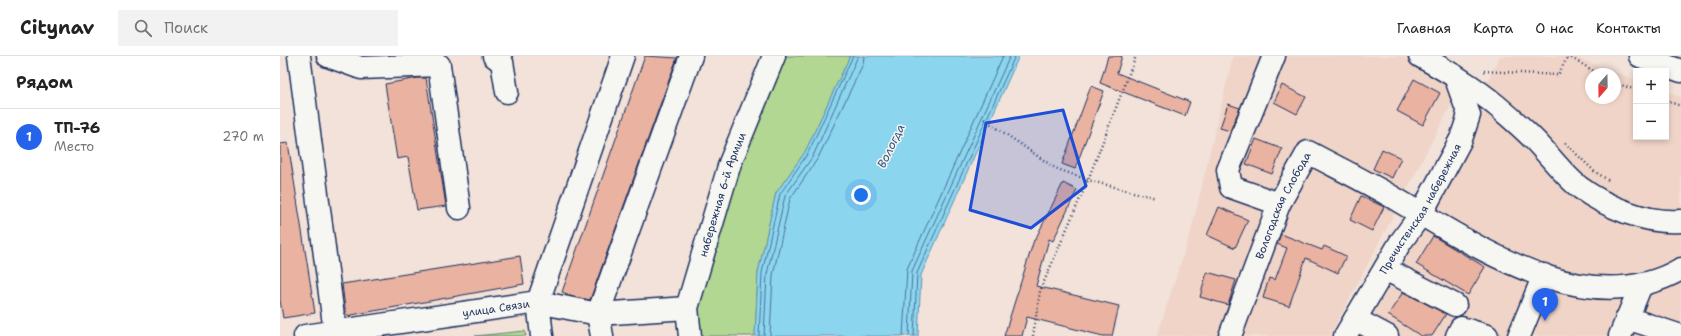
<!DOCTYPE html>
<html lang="ru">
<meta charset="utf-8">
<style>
:root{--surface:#fff;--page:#f2f2f2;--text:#222;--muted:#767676;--line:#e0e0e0;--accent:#2563eb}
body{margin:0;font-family:"Shantell Sans",sans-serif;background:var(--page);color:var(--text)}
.controls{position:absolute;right:12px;top:12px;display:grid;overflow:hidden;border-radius:0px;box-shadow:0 2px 6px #0003}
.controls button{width:36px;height:36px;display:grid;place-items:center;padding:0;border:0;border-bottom:1px solid var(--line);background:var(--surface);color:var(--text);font:20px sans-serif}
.compass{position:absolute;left:1305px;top:12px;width:36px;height:36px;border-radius:50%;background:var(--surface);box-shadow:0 2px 6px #0003;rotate:200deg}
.you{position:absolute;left:581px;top:139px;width:14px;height:14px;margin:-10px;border:3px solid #fff;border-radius:50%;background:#1a73e8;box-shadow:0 0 0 6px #1a73e833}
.badge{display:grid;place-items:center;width:26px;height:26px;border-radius:50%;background:var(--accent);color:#fff;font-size:13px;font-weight:700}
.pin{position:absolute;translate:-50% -33px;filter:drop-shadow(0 1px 2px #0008)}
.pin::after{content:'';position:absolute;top:21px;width:14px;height:12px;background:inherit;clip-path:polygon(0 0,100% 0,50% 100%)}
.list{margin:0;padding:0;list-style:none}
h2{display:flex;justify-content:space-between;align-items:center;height:52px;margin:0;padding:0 16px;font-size:17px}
h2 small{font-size:13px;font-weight:400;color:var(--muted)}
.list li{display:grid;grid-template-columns:26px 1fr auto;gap:12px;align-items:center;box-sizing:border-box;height:56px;padding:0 16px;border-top:1px solid var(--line)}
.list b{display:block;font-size:15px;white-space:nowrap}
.list p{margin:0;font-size:13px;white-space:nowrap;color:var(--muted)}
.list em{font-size:13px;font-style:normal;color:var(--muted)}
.icon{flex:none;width:22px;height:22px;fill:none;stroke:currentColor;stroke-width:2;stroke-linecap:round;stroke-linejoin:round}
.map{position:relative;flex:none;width:1401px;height:280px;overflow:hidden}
header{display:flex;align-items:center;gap:24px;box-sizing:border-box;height:56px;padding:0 20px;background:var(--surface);border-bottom:1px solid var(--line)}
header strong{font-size:19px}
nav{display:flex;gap:22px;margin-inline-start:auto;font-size:14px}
.search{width:280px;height:36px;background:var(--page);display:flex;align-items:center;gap:10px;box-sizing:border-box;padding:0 14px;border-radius:0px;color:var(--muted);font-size:15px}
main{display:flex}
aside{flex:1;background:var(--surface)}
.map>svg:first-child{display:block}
</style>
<header>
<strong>Citynav</strong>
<div class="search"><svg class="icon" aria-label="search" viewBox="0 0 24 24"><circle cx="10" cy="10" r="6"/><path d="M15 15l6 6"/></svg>Поиск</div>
<nav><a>Главная</a><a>Карта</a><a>О нас</a><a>Контакты</a></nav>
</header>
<main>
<aside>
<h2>Рядом<small></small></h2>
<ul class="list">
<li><span class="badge">1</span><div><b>ТП-76</b><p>Место</p></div><em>270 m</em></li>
</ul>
</aside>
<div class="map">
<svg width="1401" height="280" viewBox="0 0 1401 280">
<rect width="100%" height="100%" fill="#f2e2d9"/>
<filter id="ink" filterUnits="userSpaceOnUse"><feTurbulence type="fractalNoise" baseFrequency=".025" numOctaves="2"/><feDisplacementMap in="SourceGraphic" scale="8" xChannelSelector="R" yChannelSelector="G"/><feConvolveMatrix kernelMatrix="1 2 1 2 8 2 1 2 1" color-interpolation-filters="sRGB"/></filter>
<g filter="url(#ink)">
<path fill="#f0d4c8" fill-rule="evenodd" d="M953,0H1122L1180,32L1050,280H877L911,175Z
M1220,0H1292L1356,24V81H1386V35L1401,41V280H1073ZM1311,18H1335V42H1311Z"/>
<path fill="#b2d792" stroke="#668378" d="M501,0H570L525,96L496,137L478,217L475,280H418L414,252L456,110Z
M245,275L246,280H195Z"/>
<path fill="#8cd5ee" stroke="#5f93b4" d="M570,0H739L641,219L638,280H475L478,217L496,137L525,96Z"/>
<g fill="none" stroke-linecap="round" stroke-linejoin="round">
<path stroke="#487198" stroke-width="1" d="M479,280L482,217L500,138L528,97L573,0
M484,280L487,218L505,140L533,100L578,0
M490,280L493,219L510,143L538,102L583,8L584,0
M623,280L627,213L723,0
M629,280L632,215L730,0
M634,280L637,217L735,0"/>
</g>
<path fill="#eab2a0" stroke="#1b2f5e" d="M365,0L397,2L310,244L295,241L282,236Z
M828,0H842L837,17L910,46L905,60L820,27Z
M138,22H146L166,150L137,154L128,101L117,103L105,28Z
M1134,23L1160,37L1143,69L1117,55Z
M1002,29L1026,41L1017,58L994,46Z
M811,30L824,35L795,113L782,108Z
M948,48L960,52L950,75L940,72Z
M976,83L1002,93L992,118L966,108Z
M8,87L35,257L3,262L0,244V88Z
M1102,93L1121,102L1112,122L1093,113Z
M783,127L797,134L773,185L769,183L756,230L839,250L832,280H823L747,261L742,280H724L754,184H755Z
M1081,140L1104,151L1092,175L1070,164Z
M939,151L968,164L955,192L927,179Z
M1001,178L1042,194L1044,190L1066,200L1058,217L1026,202L1009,250L983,242L989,222L995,224L1007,192L997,188Z
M1153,180L1205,211L1188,239L1136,208Z
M240,200L244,228L66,260L62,228Z
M927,216L956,224L948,249L920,241Z
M1123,236L1166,258L1152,280H1141L1108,259Z"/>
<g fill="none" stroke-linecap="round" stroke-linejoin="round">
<defs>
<g id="minor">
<path d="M19,0L55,276"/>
<path d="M48,0L81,12L159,9L179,152"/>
<path d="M214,0L222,6L227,36"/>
<path d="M994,0L948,114L951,131L999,148"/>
<path d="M1140,0C1167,15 1193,30 1217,50C1232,63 1248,76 1261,91C1273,104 1285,120 1299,131C1326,151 1367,168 1401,165"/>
<path d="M1360,0L1401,15"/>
<path d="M1105,213L1175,249"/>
<path d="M1347,262L1401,280"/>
<path d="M1075,263L1107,280"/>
<path id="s1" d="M25,280L258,246L318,258L407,252"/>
<path d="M262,280L258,246L343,0"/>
<path d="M322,280L318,258L411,0"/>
<path id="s2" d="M410,280L407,252L450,107L494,0"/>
<path id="s3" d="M950,280L999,148L1028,96C1058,112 1089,127 1119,145C1199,192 1308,267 1401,213"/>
<path id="s4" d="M1065,280L1120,187L1141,158L1181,83L1189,59L1175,20"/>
<path d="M1177,280L1181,272L1207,280"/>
<path d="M1239,280L1264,219"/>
<path d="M1340,280L1361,229"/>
</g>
</defs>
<use href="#minor" stroke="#1b2f5e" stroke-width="25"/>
<path stroke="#1b2f5e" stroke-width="2.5" stroke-dasharray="1 3" stroke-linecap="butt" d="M1288,0L1319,18
M1204,15L1278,19L1288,0
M1335,27L1356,34
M1386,45L1401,50
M704,63L775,112L808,124L876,142
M1285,87L1314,115L1328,124
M753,280L760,235L808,124L856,0"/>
<use href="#minor" stroke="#f6f6f2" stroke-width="22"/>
</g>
</g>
<path fill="#1d4ed8" fill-opacity="0.2" stroke="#1d4ed8" stroke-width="3" stroke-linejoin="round" d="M783,54L806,130L751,172L690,154L706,67Z"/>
<g text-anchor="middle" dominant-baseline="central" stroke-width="3" stroke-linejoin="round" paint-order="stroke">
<g font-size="11" fill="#1b2f5e" stroke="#f6f6f2">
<text stroke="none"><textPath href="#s2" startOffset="147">набережная 6-й Армии</textPath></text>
<text stroke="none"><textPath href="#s3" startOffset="141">Вологодская Слобода</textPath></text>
<text stroke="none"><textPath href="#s4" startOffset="148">Пречистенская набережная</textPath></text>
<text stroke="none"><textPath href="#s1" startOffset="193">улица Связи</textPath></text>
</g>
<g font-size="12" font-style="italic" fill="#375882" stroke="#f6f6f2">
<text transform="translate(611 90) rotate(-64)">Вологда</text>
</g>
</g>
</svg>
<div class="controls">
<button>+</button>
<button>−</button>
</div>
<svg class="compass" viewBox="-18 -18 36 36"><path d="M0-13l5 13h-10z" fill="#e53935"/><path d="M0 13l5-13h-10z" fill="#767676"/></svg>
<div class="you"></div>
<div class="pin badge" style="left:1265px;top:265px">1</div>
</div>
</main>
